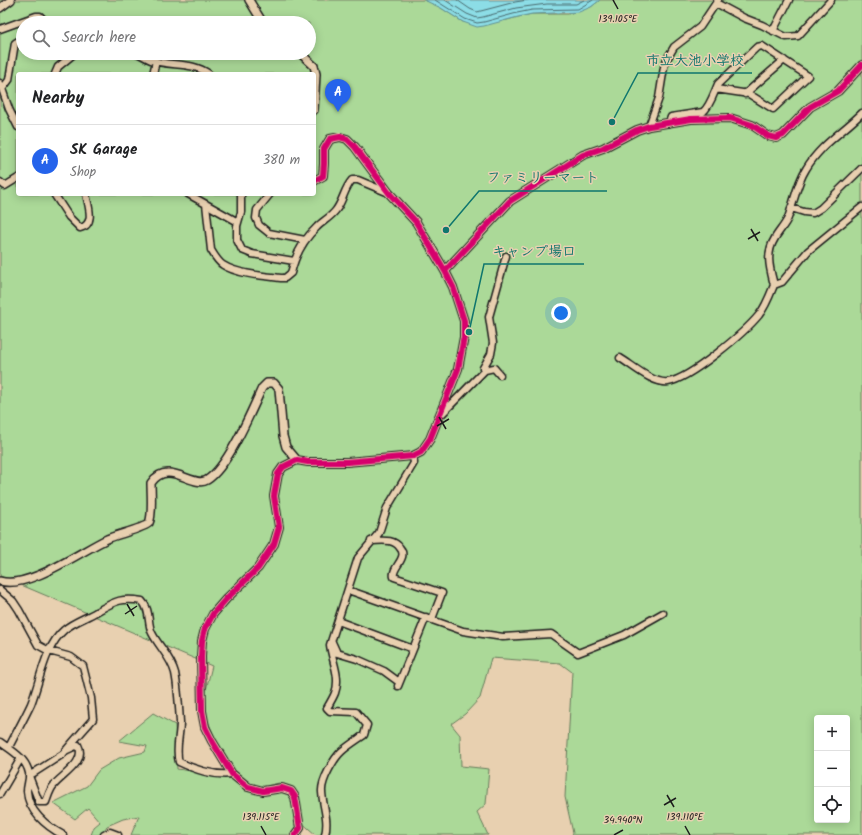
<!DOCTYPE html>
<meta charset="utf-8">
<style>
:root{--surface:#fff;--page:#f2f2f2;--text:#202124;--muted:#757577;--line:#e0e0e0;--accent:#2563eb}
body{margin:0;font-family:Kalam,"Klee One",sans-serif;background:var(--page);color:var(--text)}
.controls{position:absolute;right:12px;bottom:12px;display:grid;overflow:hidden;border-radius:4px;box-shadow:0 2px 10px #0003}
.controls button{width:36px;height:36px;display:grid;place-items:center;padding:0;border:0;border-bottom:1px solid var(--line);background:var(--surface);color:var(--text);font:20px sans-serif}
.you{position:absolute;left:561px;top:313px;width:14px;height:14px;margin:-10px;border:3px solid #fff;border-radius:50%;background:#1a73e8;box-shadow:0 0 0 6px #1a73e833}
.badge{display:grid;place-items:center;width:26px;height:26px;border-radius:50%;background:var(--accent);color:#fff;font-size:13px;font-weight:700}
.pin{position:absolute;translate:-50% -33px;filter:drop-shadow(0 1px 2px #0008)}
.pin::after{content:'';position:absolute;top:21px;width:14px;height:12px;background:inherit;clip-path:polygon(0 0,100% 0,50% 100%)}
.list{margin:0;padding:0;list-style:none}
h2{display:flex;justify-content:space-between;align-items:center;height:52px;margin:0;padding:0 16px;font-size:17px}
h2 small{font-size:13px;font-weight:400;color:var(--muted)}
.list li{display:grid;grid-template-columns:26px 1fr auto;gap:12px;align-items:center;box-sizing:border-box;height:72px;padding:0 16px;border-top:1px solid var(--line)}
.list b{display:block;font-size:15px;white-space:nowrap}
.list p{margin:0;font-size:13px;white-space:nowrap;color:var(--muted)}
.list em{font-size:13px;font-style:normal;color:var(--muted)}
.icon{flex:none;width:22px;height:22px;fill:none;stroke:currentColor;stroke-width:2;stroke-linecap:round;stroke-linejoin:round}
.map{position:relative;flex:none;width:862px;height:835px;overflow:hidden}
.search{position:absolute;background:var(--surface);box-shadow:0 2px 10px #0003;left:16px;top:16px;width:300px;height:44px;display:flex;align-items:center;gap:10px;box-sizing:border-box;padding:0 14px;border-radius:22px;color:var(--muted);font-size:15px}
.panel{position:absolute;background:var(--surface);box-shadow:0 2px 10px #0003;left:16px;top:72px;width:300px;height:124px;border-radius:4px}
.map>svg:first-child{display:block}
</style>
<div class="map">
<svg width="862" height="835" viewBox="0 0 862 835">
<rect width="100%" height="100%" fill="#e8d0b0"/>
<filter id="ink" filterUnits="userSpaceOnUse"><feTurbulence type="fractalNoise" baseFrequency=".025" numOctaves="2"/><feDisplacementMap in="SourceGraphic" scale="8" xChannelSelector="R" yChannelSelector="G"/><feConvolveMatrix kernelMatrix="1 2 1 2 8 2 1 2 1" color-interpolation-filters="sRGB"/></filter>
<g filter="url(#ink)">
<path fill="#abd998" stroke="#647a5a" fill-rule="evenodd" d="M0,0H424L431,2L441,8L463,22L507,20L518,17L532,14H568L591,7L600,0H862V835H572L573,833L565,797L572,672L560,663L491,658L480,698L465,714L451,724L460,735L461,766L489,769L486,804L477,812L488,835H316L300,821L299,813L294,820L297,834L294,835H131L139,816L123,819L107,826L101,835H91L94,827L100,822L88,808L75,819L53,803L87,786L99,770L119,758L145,752L147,746L119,741L153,713L175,725L177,769L213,774H232L252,792H294L279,783L253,789L223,759L202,706L212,666L0,576ZM23,23H309V53H23ZM18,74H314V194H18ZM817,718H847V820H817Z"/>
<path fill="#8cdde6" stroke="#5f9095" d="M424,0H600L591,7L579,12L532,14L518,17L484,26L477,27L463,22L441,8Z"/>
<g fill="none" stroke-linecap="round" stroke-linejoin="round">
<path stroke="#49696d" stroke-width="1" d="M435,0L465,19L477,23L484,22L517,13L532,10L578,9L593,0
M445,0L467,14L477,18L483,17L516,8L547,4H576L584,0
M457,0L470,9L477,12L515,2L528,0"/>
<defs>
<path id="minor" d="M716,3L744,18L762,25L786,37L798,36L831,0
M0,29L36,16H40L42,18L43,23
M773,31L789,0
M137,53C142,55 146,58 151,60C170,67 192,61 209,74
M55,74L58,67L75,53
M153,74L156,61
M0,83L9,109L18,127
M3,88L9,80L15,43L23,38
M745,94L784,60
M669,123L671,117L703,112C710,106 714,93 718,84L757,47L762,46L808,76L773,109L749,94L716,89
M649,126L659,98L664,67L667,59L674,47L700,27L718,0
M0,182L5,186L18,178
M54,194L69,217L80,228C96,225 88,205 86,194
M188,194L238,222
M241,194V212L237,226V240L242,250L252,254L294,261
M270,194L257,210L256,218L259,225L269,233L305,240
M206,204L211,250C214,255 218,262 223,265C237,274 264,276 281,278H285L291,273C295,256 304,239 317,227C323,221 331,217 336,210C343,201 344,189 352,180H358L389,193
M791,208L804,212L813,213L821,208L862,168
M774,285C770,269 765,254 775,238C779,231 785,225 788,218C794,202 797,183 806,169C820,145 843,132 862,113
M620,358C632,365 653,384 668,382C690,379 745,332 759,315C766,306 770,295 774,285L782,282L808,251L862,207
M485,370L483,368L491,354L493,343L489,317L506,256
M440,416L485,370L494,368L500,375
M371,541C381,541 394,538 400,548C402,550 403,554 402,557C400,564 392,570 394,577L442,593L432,619
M0,590L13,601L19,610L38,645L49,651L71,657L83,666L91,698L93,719C83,731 72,742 63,754L29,776L39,802H46C48,797 50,789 54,785C63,774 87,762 78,745L65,751
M348,590L463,631L503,637L551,634L578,653L624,635L663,613
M338,621L413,649
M332,642L337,653L357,659L384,671L399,682
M398,686L426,617
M0,742C11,750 26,758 29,773C30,779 27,785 27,791C28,811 46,826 63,835
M9,747C16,733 24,719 31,704C40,681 45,646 64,630C73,622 86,618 96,612C114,602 120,597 142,601C151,610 147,623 152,633C159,647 171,657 175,673C178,688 179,707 180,722C180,736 175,750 179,762C196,770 213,776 232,774
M0,794L21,758
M104,835L110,832L118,835
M325,835C329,819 323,808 322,792C321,781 334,758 342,751C349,745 357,740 364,735L367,725L356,712L330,711L327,708C330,703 333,698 335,693C341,677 332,661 330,645L358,558L379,533L387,508L414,463L413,456"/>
<path id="tertiary" d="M249,0L263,23
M0,8L11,0
M300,53L314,66L316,74L314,110
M445,271L510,201L583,155L603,148L637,130L649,126L691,119L730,118L752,125L768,136L776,138L783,135L810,107L838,91L862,65
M0,581C28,590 81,551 107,539C115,535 145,528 149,523C153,515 151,492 151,483C168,458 193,489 207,480C228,467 251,412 262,388L267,383H274L279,389L283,436L286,447L297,460
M295,835L300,828L295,797L291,791L282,788L263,791L248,787L232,774L212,741L205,727L202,711L201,656L202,641L205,629L213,614L226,599L258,568L274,544L279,527L274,496L278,474L283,467L297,460L308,462H347L413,456L421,452L430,439L458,369L464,337V321L453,287L445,271L416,222L389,193L355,147L347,139L340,137L330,139L324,149V164L323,176L314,181"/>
</defs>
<use href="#minor" stroke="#1c1c1c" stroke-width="9"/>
<use href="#tertiary" stroke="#1c1c1c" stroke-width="10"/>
<use href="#minor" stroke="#e8d0b0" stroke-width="6"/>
<use href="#tertiary" stroke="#e8d0b0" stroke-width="7"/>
<defs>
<path id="cycleway" d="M445,271L510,201L583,155L603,148L637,130L649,126L691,119L730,118L752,125L768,136L776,138L783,135L810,107L838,91L862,65
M295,835L300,828L295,797L291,791L282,788L263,791L248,787L232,774L212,741L205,727L202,711L201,656L202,641L205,629L213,614L226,599L258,568L274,544L279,527L274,496L278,474L283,467L297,460L308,462H347L413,456L421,452L430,439L458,369L464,337V321L453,287L445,271L416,222L389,193L355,147L347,139L340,137L330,139L324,149V164L323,176L314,181"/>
</defs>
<use href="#cycleway" stroke="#e8d0b0" stroke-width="8"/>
<use href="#cycleway" stroke="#d6006c" stroke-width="6"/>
</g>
</g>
<path fill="none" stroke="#1c1c1c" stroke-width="1.5" d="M613,0L618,9M751,229L758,241M748,239L760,232M439,417L446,429M437,426L449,419M127,604L134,616M125,614L137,606M667,795L674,807M664,805L676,798M261,826L266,835M685,826L690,835M614,835L623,830"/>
<g font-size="10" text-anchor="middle" fill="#1c1c1c" stroke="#e8d0b0" stroke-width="3" stroke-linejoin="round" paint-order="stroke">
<text x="618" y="22">139.105°E</text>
<text x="261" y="820">139.115°E</text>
<text x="685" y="820">139.110°E</text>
<text x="623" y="823">34.940°N</text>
</g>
<path fill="none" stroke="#0f766e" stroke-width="1.5" d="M612 122L638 73H752M446 230L479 191H607M469 332L484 264H584"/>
<g fill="#0f766e" stroke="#e8d0b0" stroke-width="1.5">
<circle cx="612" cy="122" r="4"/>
<circle cx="446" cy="230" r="4"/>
<circle cx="469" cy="332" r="4"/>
</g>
<g font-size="14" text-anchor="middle" font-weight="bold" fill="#0f766e" stroke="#e8d0b0" stroke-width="3" stroke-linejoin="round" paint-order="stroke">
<text x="695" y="65">市立大池小学校</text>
<text x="543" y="182">ファミリーマート</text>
<text x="534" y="256">キャンプ場口</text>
</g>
</svg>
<div class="controls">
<button>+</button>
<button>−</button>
<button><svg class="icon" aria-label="locate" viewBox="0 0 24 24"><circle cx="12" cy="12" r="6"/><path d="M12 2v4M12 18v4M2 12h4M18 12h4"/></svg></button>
</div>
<div class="you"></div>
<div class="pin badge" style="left:338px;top:112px">A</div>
<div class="search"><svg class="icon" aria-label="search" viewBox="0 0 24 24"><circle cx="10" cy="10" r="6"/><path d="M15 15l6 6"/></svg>Search here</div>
<section class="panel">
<h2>Nearby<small></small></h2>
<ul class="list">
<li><span class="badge">A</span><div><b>SK Garage</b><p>Shop</p></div><em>380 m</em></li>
</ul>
</section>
</div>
